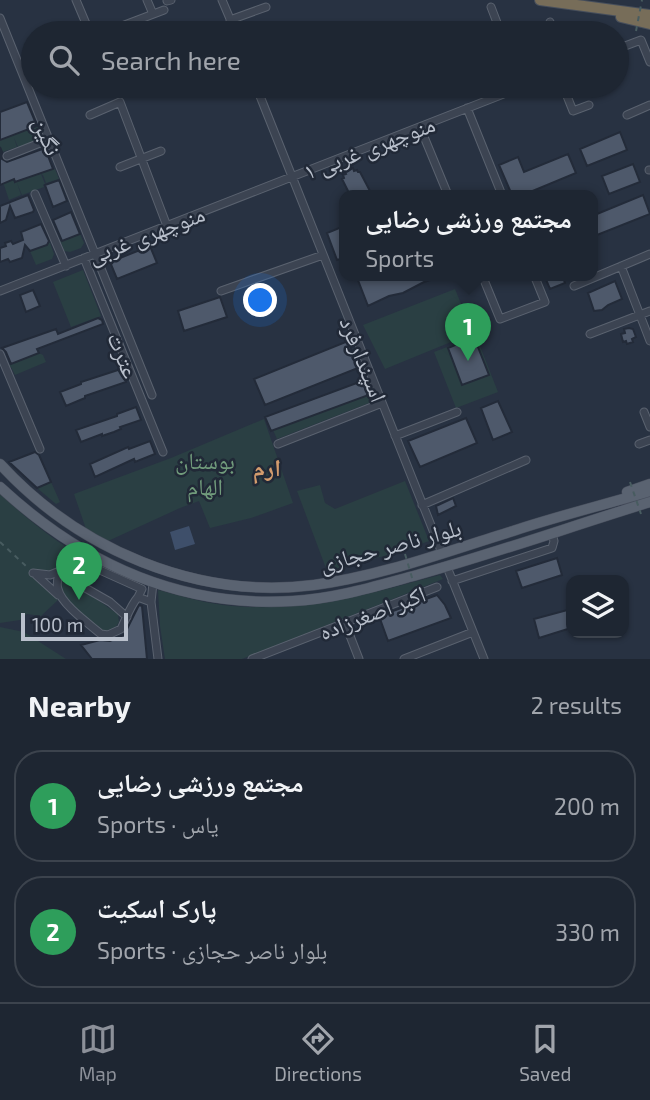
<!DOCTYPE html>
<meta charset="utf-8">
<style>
:root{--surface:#1e2632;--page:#262e3a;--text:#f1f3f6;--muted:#a1a5ac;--line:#3c434d;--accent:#8c9099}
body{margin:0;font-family:"Exo 2","Noto Naskh Arabic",sans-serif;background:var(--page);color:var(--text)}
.controls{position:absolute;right:21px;bottom:21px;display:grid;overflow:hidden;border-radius:14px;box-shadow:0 2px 5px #0004}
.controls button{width:63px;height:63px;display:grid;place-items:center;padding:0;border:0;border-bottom:2px solid var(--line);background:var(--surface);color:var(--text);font:35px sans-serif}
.scale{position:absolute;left:21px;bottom:18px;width:107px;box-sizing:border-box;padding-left:7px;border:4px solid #b9c0cc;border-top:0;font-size:19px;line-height:24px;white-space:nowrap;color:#b9c0cc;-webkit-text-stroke:5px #212937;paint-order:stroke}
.you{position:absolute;left:261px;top:301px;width:24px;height:24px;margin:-18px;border:5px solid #fff;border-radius:50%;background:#1a73e8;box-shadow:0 0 0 10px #1a73e833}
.badge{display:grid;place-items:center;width:46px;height:46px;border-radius:50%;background:var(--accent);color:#fff;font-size:23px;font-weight:700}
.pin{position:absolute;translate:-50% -58px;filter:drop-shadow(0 2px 4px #0008)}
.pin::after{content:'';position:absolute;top:37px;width:24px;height:21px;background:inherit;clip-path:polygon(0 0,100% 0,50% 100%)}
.popup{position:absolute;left:339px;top:190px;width:259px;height:91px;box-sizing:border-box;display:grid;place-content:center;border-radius:14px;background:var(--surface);filter:drop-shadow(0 2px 5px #0005);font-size:23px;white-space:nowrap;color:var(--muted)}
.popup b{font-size:26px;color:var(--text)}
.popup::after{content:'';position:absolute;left:50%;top:100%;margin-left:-14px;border:14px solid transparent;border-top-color:var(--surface)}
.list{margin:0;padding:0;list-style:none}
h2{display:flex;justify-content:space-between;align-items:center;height:91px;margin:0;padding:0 28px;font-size:30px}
h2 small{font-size:23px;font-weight:400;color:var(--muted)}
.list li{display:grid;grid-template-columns:46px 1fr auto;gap:21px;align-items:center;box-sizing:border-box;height:112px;margin:0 14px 14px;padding:0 14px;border:2px solid var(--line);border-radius:28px}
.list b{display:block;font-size:26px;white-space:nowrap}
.list p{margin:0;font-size:23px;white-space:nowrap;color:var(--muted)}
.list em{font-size:23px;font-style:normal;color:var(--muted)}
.icon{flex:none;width:38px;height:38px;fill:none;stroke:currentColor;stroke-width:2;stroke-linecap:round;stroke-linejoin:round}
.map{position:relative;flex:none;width:650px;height:659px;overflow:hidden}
.search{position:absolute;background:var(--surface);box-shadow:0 2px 5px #0004;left:21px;right:21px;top:21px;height:77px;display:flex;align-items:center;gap:18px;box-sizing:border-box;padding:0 24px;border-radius:38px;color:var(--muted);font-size:26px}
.sheet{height:343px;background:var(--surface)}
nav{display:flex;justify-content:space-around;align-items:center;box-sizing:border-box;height:98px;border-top:2px solid var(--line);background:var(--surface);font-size:19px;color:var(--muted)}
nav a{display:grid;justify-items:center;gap:4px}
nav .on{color:var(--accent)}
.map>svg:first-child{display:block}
</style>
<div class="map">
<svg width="650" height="659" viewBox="0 0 650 659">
<rect width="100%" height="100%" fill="#283242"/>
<path fill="#2a3f43" d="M37,126L39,127L42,137L41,140L19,149L14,138L17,147L0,153V140Z
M53,169H55L59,179L46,183L43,175L41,174L45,184L43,185L44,187L22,195L17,183L21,195L9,200L4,185L1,184L13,180L15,184V182Z
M80,234L84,243L81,248L70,252L64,251L61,243L58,242Z
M47,242L50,243L54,254L52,259L36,265L30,251L46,245Z
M83,270L101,316L71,327L53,282Z
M455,289L473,333L385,369L363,325Z
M476,336L498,392L456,408L434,352Z
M39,353L43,355L46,362L15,375L11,367L7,366Z
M368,394L371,400L369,403L277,439L273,430Z
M264,419L293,503L251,518L210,528L199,501L180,508L108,541L86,529L74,494L171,458Z
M405,481L429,541L403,551L327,571L297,491L320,485L325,503L335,509Z
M51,482L60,502L56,504L37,488Z
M0,494C28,520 51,538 83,558L35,579L58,600L41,616L27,614L20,620L0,623Z
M440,575L443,579L242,659H165L160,626L158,590C182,596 207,604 232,606C307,612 369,594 440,575Z
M56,579C75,580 102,604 118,614L119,622L113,631L97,633L66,607Z
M0,627L24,632L66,659H0Z"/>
<path fill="#3e4f6a" d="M189,526L195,544L175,550L170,532Z"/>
<path fill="#4e596b" stroke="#232b39" stroke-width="2" d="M27,102L37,126L0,140V112Z
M620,132L627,150L587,166L580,149Z
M0,147L2,152V159L7,162L45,148L53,169L15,182L14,179L0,185Z
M568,154L576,173L523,195H512L499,165L518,157L524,172Z
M633,164L640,182L609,194L602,176Z
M353,168L354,171L357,170L358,172H360L370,191L361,195H350L342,179L344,178L343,175L346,174L345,172Z
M59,180L67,201L53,207L45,185Z
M28,195L34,210L33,212L15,218L10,206L6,220L0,223V206Z
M643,195L650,214L592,237V216Z
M71,212L80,234L62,241L53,220Z
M41,224L49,241L47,245L30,251L25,245L22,258L10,262L8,259L0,262V248L6,246L5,243L11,241L13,244L23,240L21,232Z
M344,226V258L337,260L327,233Z
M150,246L157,263L117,279L110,262Z
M356,275H443V276L424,282L403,293L389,296L368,306Z
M544,275H562L565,283L550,289Z
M615,281L622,299L608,305L602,310L594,311L588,293Z
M33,290L40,306L26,312L20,295Z
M220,297L227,317L184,331L178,311Z
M98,318L102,320L103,324L37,349L39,353L11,364L6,352L2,348L56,329L58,334Z
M629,328L633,329L636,337L632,339L633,342L627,344L626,341L623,342L621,334L625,333L624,329Z
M474,337L489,375L462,385L448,348Z
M348,341L358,368L265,405L254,379Z
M121,369L126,382L85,396V398L66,406L60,392L81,384V382Z
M362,381L368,394L366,396L271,431L265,417Z
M498,401L512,432L493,440L481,408Z
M136,407L141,420L120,427L121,429L114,432L102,436V434L81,442L76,430L117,416V414Z
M466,418L477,443L420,467L408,441Z
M150,441L155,454L135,462L134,459L95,477L90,464L128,447L129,449Z
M35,452L39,455L51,482L37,488L9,462Z
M453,498L456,506L438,515L436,506Z
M557,558L562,575L522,588L516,571Z
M437,595L445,605L451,618L388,641L379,616Z
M139,605L142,606L147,659H92L81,645L100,640L110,641L124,635Z
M571,609V628L539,638L534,619Z"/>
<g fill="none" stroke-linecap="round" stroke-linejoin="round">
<defs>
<path id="minor" d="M76,0L90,33
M147,0L153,14
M222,0L236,33
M167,1L171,0
M491,7L501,33
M0,18L152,395
M230,20L266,7
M550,22L555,33
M114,29L164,10
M617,49L641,40L650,62
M256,86L442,553
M563,86L573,111L589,105
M467,108L502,195
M90,115L120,102L167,226
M627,115L650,105
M420,127L448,195
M7,156L50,139
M120,167L161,151
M649,170H650
M35,194L66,266
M84,258L163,452
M621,266L650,341
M482,275L500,319L545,302L534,275
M574,286L650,254
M0,291L524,86
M221,291L323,255
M590,334L650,311
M0,354L40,449
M644,412L650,427
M395,436L457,412
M278,444L382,403
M639,444L650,440
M422,505L526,460
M447,567L484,659
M33,573L50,575L82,562L142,589L138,597
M36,575L58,595
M452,581L552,548L554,541L552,534
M153,583L151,602L158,659
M127,617L110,602L59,573C58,578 56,584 58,589C61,604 89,624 101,634L108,635L121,629C126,619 130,606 138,597L151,602
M345,623L359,659
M252,659L437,587
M404,659L473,632"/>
<path id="major" d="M0,464C78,549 196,600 314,585C382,576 447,551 513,531C558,516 604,505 650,491
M0,487C82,563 180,608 293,601C335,599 376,586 417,575C496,553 572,526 650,502
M627,492L650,484"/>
<path id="highway" d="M540,0L650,15
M621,17L650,24"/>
</defs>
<use href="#minor" stroke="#5a626f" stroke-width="9"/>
<use href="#major" stroke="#464d5b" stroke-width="11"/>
<use href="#highway" stroke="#474f5c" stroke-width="12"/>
<path stroke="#485c60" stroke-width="2" stroke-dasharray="5 5" stroke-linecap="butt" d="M0,542L27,567"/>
<use href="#minor" stroke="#3c4452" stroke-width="7"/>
<use href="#major" stroke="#5a6371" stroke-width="10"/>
<use href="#highway" stroke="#776d59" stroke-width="10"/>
<path stroke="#485c60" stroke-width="2" stroke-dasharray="5 5" stroke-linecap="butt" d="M636,31L642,0
M630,482L641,514
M405,554L413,581"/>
</g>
<g text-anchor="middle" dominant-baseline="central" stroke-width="5" stroke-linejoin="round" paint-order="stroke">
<g font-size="23" fill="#b9c0cc" stroke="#212937">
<text transform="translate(48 136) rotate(68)">نگین</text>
<text transform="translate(369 147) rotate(-21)">منوچهری غربی ۱</text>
<text transform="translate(146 234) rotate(-21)">منوچهری غربی</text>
<text transform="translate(124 355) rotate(68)">عترت</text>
<text transform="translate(364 359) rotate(68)">اسپندارفرد</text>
<text transform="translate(390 545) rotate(-15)">بلوار ناصر حجازی</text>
<text transform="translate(372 612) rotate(-21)">اکبر اصغرزاده</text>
</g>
<g font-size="23" fill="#719c7c" stroke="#212937">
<text x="205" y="460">بوستان<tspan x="205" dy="26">الهام</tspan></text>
</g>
<g font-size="24" font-weight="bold" fill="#d39c6d" stroke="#212937">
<text x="267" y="466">ارم</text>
</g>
</g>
</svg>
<div class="controls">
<button><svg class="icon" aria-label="layers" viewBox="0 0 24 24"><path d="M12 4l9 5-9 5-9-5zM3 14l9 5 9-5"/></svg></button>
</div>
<div class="scale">100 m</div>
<div class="you"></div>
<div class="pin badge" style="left:468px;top:361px;background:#2e9e5b">1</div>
<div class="popup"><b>مجتمع ورزشی رضایی</b>Sports</div>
<div class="pin badge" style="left:79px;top:600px;background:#2e9e5b">2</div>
<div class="search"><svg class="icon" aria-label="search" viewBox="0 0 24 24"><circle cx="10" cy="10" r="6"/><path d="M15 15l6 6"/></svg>Search here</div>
</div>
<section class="sheet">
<h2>Nearby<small>2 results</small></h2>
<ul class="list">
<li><span class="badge" style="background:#2e9e5b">1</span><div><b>مجتمع ورزشی رضایی</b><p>Sports · یاس</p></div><em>200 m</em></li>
<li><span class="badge" style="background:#2e9e5b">2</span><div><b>پارک اسکیت</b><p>Sports · بلوار ناصر حجازی</p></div><em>330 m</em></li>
</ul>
</section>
<nav>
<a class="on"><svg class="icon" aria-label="map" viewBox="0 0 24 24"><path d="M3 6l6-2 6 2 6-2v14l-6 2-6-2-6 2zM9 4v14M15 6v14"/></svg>Map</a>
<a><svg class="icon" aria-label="directions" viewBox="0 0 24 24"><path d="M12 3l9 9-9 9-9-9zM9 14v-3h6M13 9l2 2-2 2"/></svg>Directions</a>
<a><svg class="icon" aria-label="saved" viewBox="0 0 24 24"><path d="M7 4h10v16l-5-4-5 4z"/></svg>Saved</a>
</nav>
